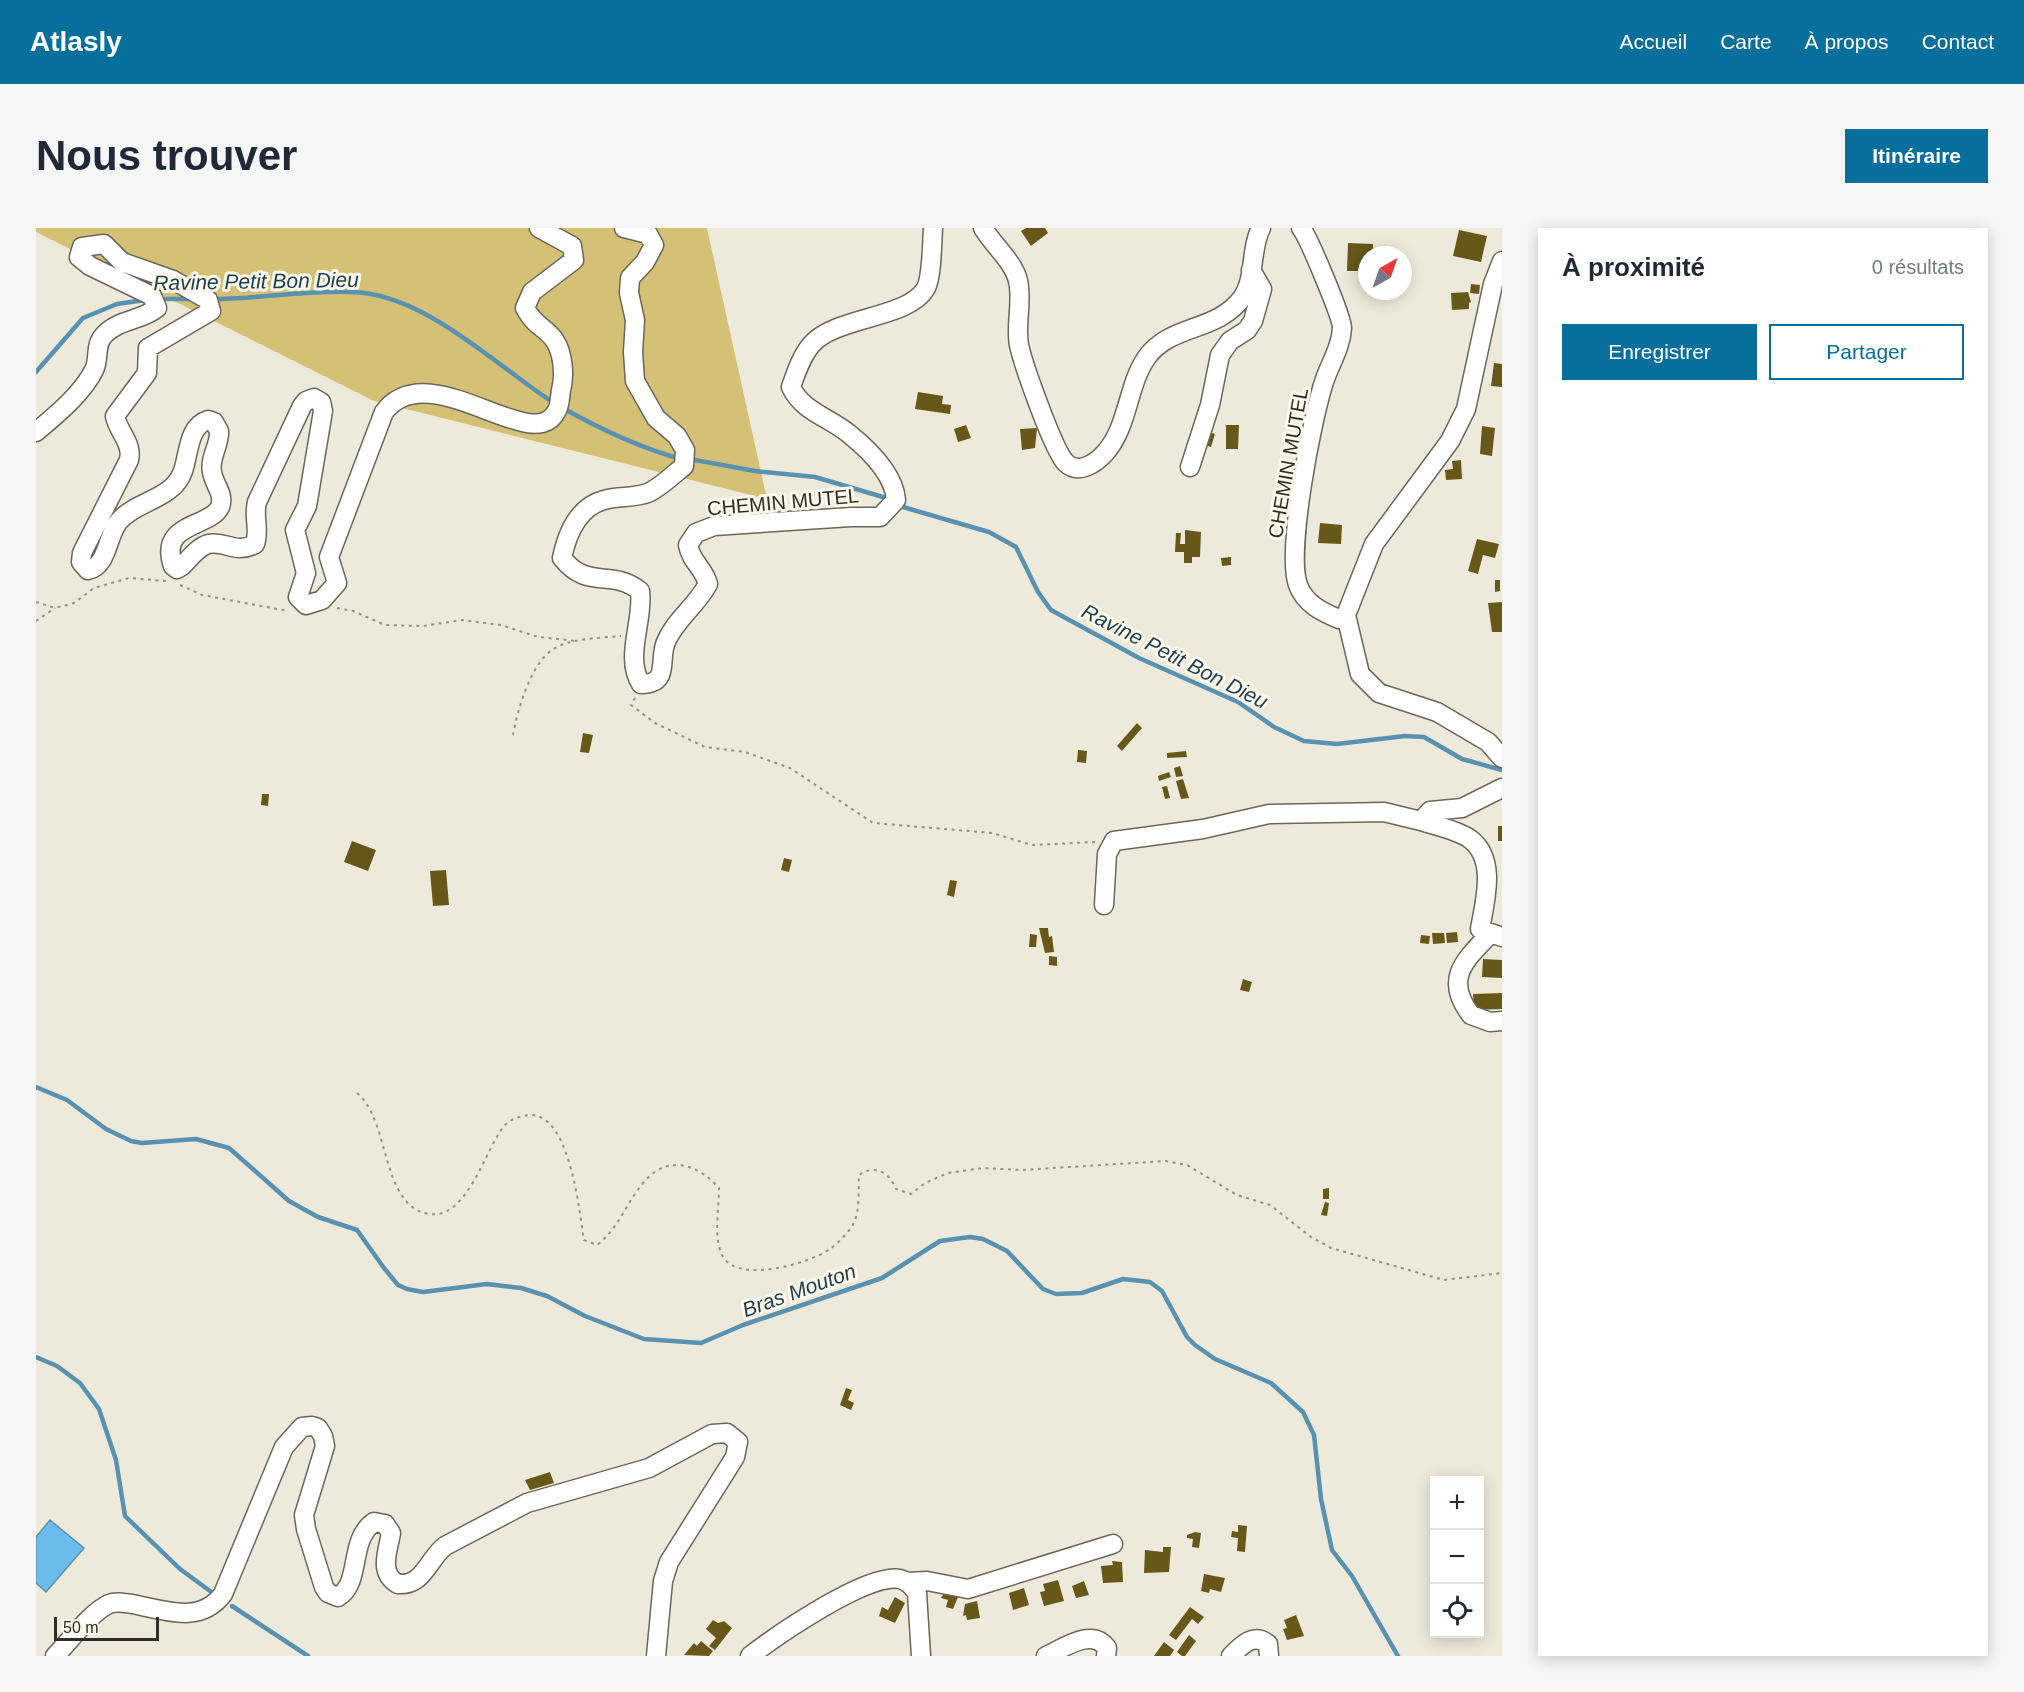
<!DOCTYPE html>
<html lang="fr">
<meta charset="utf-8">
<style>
:root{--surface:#fff;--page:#f6f6f7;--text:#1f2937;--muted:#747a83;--line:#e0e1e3;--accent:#066f9c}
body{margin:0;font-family:Arial,sans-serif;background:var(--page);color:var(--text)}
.controls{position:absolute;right:18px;bottom:18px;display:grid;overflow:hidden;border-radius:0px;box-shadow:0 3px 15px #0003}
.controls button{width:54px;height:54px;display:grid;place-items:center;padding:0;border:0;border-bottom:2px solid var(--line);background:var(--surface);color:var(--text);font:30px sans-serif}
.compass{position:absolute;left:1322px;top:18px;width:54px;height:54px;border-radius:50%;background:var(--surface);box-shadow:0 3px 15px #0003;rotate:40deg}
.scale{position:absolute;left:18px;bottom:15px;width:105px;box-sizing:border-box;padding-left:6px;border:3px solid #2e2d27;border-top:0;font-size:16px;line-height:21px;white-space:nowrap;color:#2e2d27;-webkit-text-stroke:4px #fcf8e9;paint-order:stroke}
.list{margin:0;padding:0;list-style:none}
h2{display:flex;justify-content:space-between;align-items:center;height:78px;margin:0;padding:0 24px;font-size:26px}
h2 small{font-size:20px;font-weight:400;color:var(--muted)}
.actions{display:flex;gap:12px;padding:18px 24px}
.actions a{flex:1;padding:14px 0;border:2px solid var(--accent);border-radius:0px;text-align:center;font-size:21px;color:var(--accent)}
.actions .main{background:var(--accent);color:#fff}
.icon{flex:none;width:33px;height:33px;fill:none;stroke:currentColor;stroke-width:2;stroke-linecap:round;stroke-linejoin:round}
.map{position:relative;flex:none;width:1466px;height:1428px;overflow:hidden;border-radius:0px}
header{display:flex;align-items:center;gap:36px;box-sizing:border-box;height:84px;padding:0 30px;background:var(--accent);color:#fff}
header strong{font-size:28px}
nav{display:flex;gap:33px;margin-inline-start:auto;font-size:21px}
.intro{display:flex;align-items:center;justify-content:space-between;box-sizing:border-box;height:144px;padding:0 36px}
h1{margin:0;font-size:42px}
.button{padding:15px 27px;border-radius:0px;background:var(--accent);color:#fff;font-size:21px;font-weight:700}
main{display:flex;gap:36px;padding:0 36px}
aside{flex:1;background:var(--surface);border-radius:0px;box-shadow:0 3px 15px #0003}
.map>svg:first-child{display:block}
</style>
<header>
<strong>Atlasly</strong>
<nav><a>Accueil</a><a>Carte</a><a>À propos</a><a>Contact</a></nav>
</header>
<div class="intro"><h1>Nous trouver</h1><a class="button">Itinéraire</a></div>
<main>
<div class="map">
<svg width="1466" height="1428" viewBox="0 0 1466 1428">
<rect width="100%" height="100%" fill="#eeeadb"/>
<path fill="#d5c176" d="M0,0H671L731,271L338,173L0,4Z"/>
<path fill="#6cbceb" stroke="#5991b0" stroke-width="1.5" d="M14,1292L48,1320L10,1364L0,1355V1309Z"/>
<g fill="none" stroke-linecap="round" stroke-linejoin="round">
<path stroke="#5991b0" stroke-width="4.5" d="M123,71H157
M177,71C223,71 270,62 315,64C388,65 459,137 518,175
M0,144L47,90L81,76L109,72
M525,179C562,200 600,218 641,230
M659,232L719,243L779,249L847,269
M867,279L953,304L980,319L1002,364L1015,382L1103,430L1202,474L1238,499L1268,513L1301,516L1369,508L1388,509L1426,531L1466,542
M0,859L31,872L70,901L95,913L106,915L160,911L193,920L253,973L282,989L321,1002L348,1040L362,1057L371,1061L387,1064L451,1056L485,1060L511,1068L549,1088L608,1111L665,1115L707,1097L846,1050L904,1013L934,1009L947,1011L971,1023L1007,1061L1020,1066L1046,1065L1087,1051L1114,1054L1126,1063L1151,1109L1159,1117L1179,1131L1235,1155L1267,1184L1278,1207L1285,1271L1296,1322L1316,1348L1362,1428
M0,1129L21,1138L44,1155L63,1181L80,1232L89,1288L144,1341L174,1363
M196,1378L272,1428"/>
</g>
<path fill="#675819" d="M990,0H1009L1012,5L995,18L985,3Z
M1423,2L1451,8L1445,34L1417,28Z
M1312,15L1337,16V27H1331V43H1311Z
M1435,56L1444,57L1443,66L1434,65Z
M1432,64L1435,74L1433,75V81L1416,82L1415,65Z
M1458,135L1466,136V159L1455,158Z
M882,164L907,168L906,176L915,177L914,186L879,181Z
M930,197L935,210L922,214L918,201Z
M1190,197H1203L1202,221H1190Z
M1446,198L1459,200L1456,228L1444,226Z
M1001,200L999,220L986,222L984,201Z
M1170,203L1179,206L1175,219L1166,216Z
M1425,232L1426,251L1410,252L1409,242L1417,241L1416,233Z
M1284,295L1306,297L1305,316L1282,315Z
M1149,302L1165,304L1164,329H1156V335H1148V324H1139L1140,305H1145L1144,316H1149Z
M1441,311L1463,316L1459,330L1447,327L1442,346L1432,343Z
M1195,329V337L1186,338L1185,330Z
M1459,352H1464V363L1459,364Z
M1466,374V404H1456L1452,375Z
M1101,495L1106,500L1086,523L1081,518Z
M547,505L557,507L553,525L544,524Z
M1042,522L1051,523L1050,535L1041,534Z
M1150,523L1151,529L1131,530V525Z
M1144,538L1147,548L1140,549L1138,540Z
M1133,544L1135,549L1123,553L1122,548Z
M1147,551L1153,570L1145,571L1140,553Z
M1131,558L1134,570L1129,571L1126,559Z
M226,566H233L232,578L225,577Z
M1462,598H1466V613H1462Z
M316,613L340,622L332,643L308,634Z
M748,630L756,632L753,644L745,642Z
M410,642L413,677L397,678L394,643Z
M914,652L921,653L918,669L911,667Z
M1003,700H1012L1013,709L1016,708L1018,724L1009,725Z
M1421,704L1422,714L1411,715L1410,705Z
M1396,705H1408L1409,715L1397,716Z
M994,706L1001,707L1000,719H993Z
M1385,707L1394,708L1393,716L1384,715Z
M1013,728L1021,729V738L1013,737Z
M1447,731L1466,732V750L1446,749Z
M1207,751L1216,754L1213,764L1204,762Z
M1466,765V781L1438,782L1437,766Z
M1293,960V971H1287V961Z
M1289,974L1293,975L1291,988L1285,987Z
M810,1160L816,1162L812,1172L818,1175L815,1182L804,1177Z
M514,1244L518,1255L494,1262L489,1252Z
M1202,1297L1211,1298L1209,1324L1201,1323L1202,1310L1195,1309L1196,1303L1202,1304Z
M1159,1304L1165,1305L1163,1320L1156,1319L1157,1311L1151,1310V1307Z
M1127,1319H1135L1133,1344L1108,1345L1109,1322L1127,1324Z
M1076,1333L1086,1334L1087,1354L1067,1355L1065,1338L1077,1337Z
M1168,1346L1189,1350L1185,1364L1174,1361L1173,1365L1165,1363Z
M1022,1352L1028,1373L1008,1378L1004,1364L1009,1363L1007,1356Z
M1048,1353L1053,1367L1040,1370L1036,1358Z
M988,1360L993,1377L977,1382L973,1365Z
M908,1365L922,1369L917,1381L910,1379L912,1372L905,1370Z
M859,1369L869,1375L859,1395L843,1388L846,1379L852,1382Z
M941,1373L944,1390L931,1392L930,1387L927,1388L929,1376Z
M1154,1379L1168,1389L1162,1396L1156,1391L1140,1412L1133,1407Z
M1260,1387L1268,1408L1251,1412L1247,1401L1251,1400L1248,1392Z
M677,1392L682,1395L688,1393L696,1400L679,1422L673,1418L680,1410L670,1401Z
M1153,1407L1160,1413L1149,1428H1146L1141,1424Z
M665,1413L677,1423L673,1428L648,1427L658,1415L661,1418Z
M1128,1414L1138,1422L1134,1428H1118Z"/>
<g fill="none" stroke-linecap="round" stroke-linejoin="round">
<defs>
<path id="minor" d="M588,0L612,6L618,17L609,34L594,50L593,65L599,92L597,124L599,153L620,190L641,208L649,222L648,238C637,247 627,257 614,264C599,271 584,267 568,272C542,279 531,306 526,330C552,363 576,340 604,363C608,393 588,429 605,456C635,456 622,431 630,414C639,392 661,377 672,356C668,340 655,334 652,317L660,305L678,298L815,289H844L860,272C858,246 832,221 812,205C792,189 766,183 755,159C760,145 765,129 775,117C799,88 873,91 890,60C896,48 896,15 897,0
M947,0C957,17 978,34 982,53C987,73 979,96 983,117C987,136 1018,224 1030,235C1043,247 1060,235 1069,225C1093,198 1091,157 1111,129C1135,96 1181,104 1206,70C1220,50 1214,21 1225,0
M1265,0C1272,8 1306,89 1306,100C1305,119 1295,134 1289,151C1276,188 1250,324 1262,357C1269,376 1286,384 1303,391L1310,387L1338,316L1414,213L1430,181L1457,56L1466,33
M0,204C20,187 46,166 58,142C64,130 58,118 68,107C83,91 105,93 121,80L116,68L54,38L43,29L46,19L68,16L86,34L137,52L172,72L175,83L112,120L111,145L79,188C82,204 97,215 93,232L46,325L45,334L52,342C72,338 71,307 83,293C101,272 137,272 147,243C153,226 152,198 172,192L178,194L183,203C184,217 173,230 176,244C178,257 189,266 184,279C174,300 122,294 137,338L141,341L146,338C153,331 162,319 172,316C190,312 199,327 219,316C224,302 217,288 221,274L266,178L270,173L278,170L285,174L287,183L271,278L259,302L270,345L262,369L270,377L286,372L301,355L293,329L348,184C393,125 496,229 520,184C524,179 524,168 525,162C529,148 527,125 519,113C511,100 499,99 489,80L496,64L538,32L536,18L503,0
M1154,239L1174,177L1184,127L1194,113L1211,102L1217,93L1226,61L1215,42
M1310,387L1324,446L1343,465L1401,484L1452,514L1466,530
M1385,593C1400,598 1421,602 1434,611C1461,631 1449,673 1444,701L1466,709
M1068,677L1071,626L1078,613L1167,601L1233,586L1348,584L1385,593L1394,583L1426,580L1466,560
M1454,706C1429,732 1407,751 1435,787L1454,794L1466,793
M870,1354L891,1353L932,1361L1077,1316
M19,1428C33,1414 55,1384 73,1376C80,1373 88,1375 96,1376C128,1382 164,1397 187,1366L248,1219L266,1199L276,1198L282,1200L287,1208L289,1218L268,1287L270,1301L288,1359L292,1365L302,1369C326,1355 312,1312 338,1294L349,1296L355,1305C352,1323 342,1345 362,1356C388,1358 392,1331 409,1318L491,1275L613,1240L676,1206L691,1205L702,1214L699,1229L633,1334L627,1353L620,1428
M714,1428C740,1408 832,1344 864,1351C872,1353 877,1359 881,1365L885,1428
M1010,1428C1028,1420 1056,1399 1071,1420L1070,1428
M1195,1428C1205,1418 1217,1404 1232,1416L1233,1428"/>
</defs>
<use href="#minor" stroke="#6a675a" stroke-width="21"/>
<path stroke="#939086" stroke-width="2" stroke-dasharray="3 4.5" stroke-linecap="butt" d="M144,357L166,367L252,383
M0,374L19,380L38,375L58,360L93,350L130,353
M301,380L317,383L349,397L387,398L426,392L465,397L502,409L541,413
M0,393L19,380
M599,470L595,477L619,495L669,519L709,524L754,540L837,595L956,605L996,617L1059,614
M477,507C481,483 495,436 516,422C533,410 564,410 585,408
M321,865C355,893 344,978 393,986C432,992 449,920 469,897C476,890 485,888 494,887C534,886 543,982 548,1012L561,1017C583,1000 590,975 608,954C631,926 662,936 683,960C683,981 677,1011 687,1029C704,1056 774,1035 794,1021C801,1016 809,1008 814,1001C825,988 822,963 823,947C839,936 853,944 860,961L875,966L889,955L912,945L947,940L985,942L1130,933L1151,937L1201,967L1234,977L1275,1009L1295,1020L1408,1052L1466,1045"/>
<use href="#minor" stroke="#fff" stroke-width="18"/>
</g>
<g text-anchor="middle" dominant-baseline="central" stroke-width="6" stroke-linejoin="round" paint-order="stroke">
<g font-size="20" fill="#2e2d27" stroke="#fcf8e9">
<text transform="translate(1252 235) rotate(-80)">CHEMIN MUTEL</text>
<text transform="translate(747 274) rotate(-5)">CHEMIN MUTEL</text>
</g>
<g font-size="21" font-style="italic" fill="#1b3e52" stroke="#fcf8e9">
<text transform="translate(220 53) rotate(-1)">Ravine Petit Bon Dieu</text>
<text transform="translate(1139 428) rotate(27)">Ravine Petit Bon Dieu</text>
<text transform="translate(763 1062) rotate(-20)">Bras Mouton</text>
</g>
</g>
</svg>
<div class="controls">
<button>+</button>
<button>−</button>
<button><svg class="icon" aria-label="locate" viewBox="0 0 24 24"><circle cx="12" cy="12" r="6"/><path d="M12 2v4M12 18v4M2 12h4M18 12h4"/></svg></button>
</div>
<svg class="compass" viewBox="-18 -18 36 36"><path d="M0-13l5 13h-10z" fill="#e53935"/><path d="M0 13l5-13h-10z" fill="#747a83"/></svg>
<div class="scale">50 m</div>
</div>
<aside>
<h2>À proximité<small>0 résultats</small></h2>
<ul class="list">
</ul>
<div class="actions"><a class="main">Enregistrer</a><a>Partager</a></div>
</aside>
</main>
